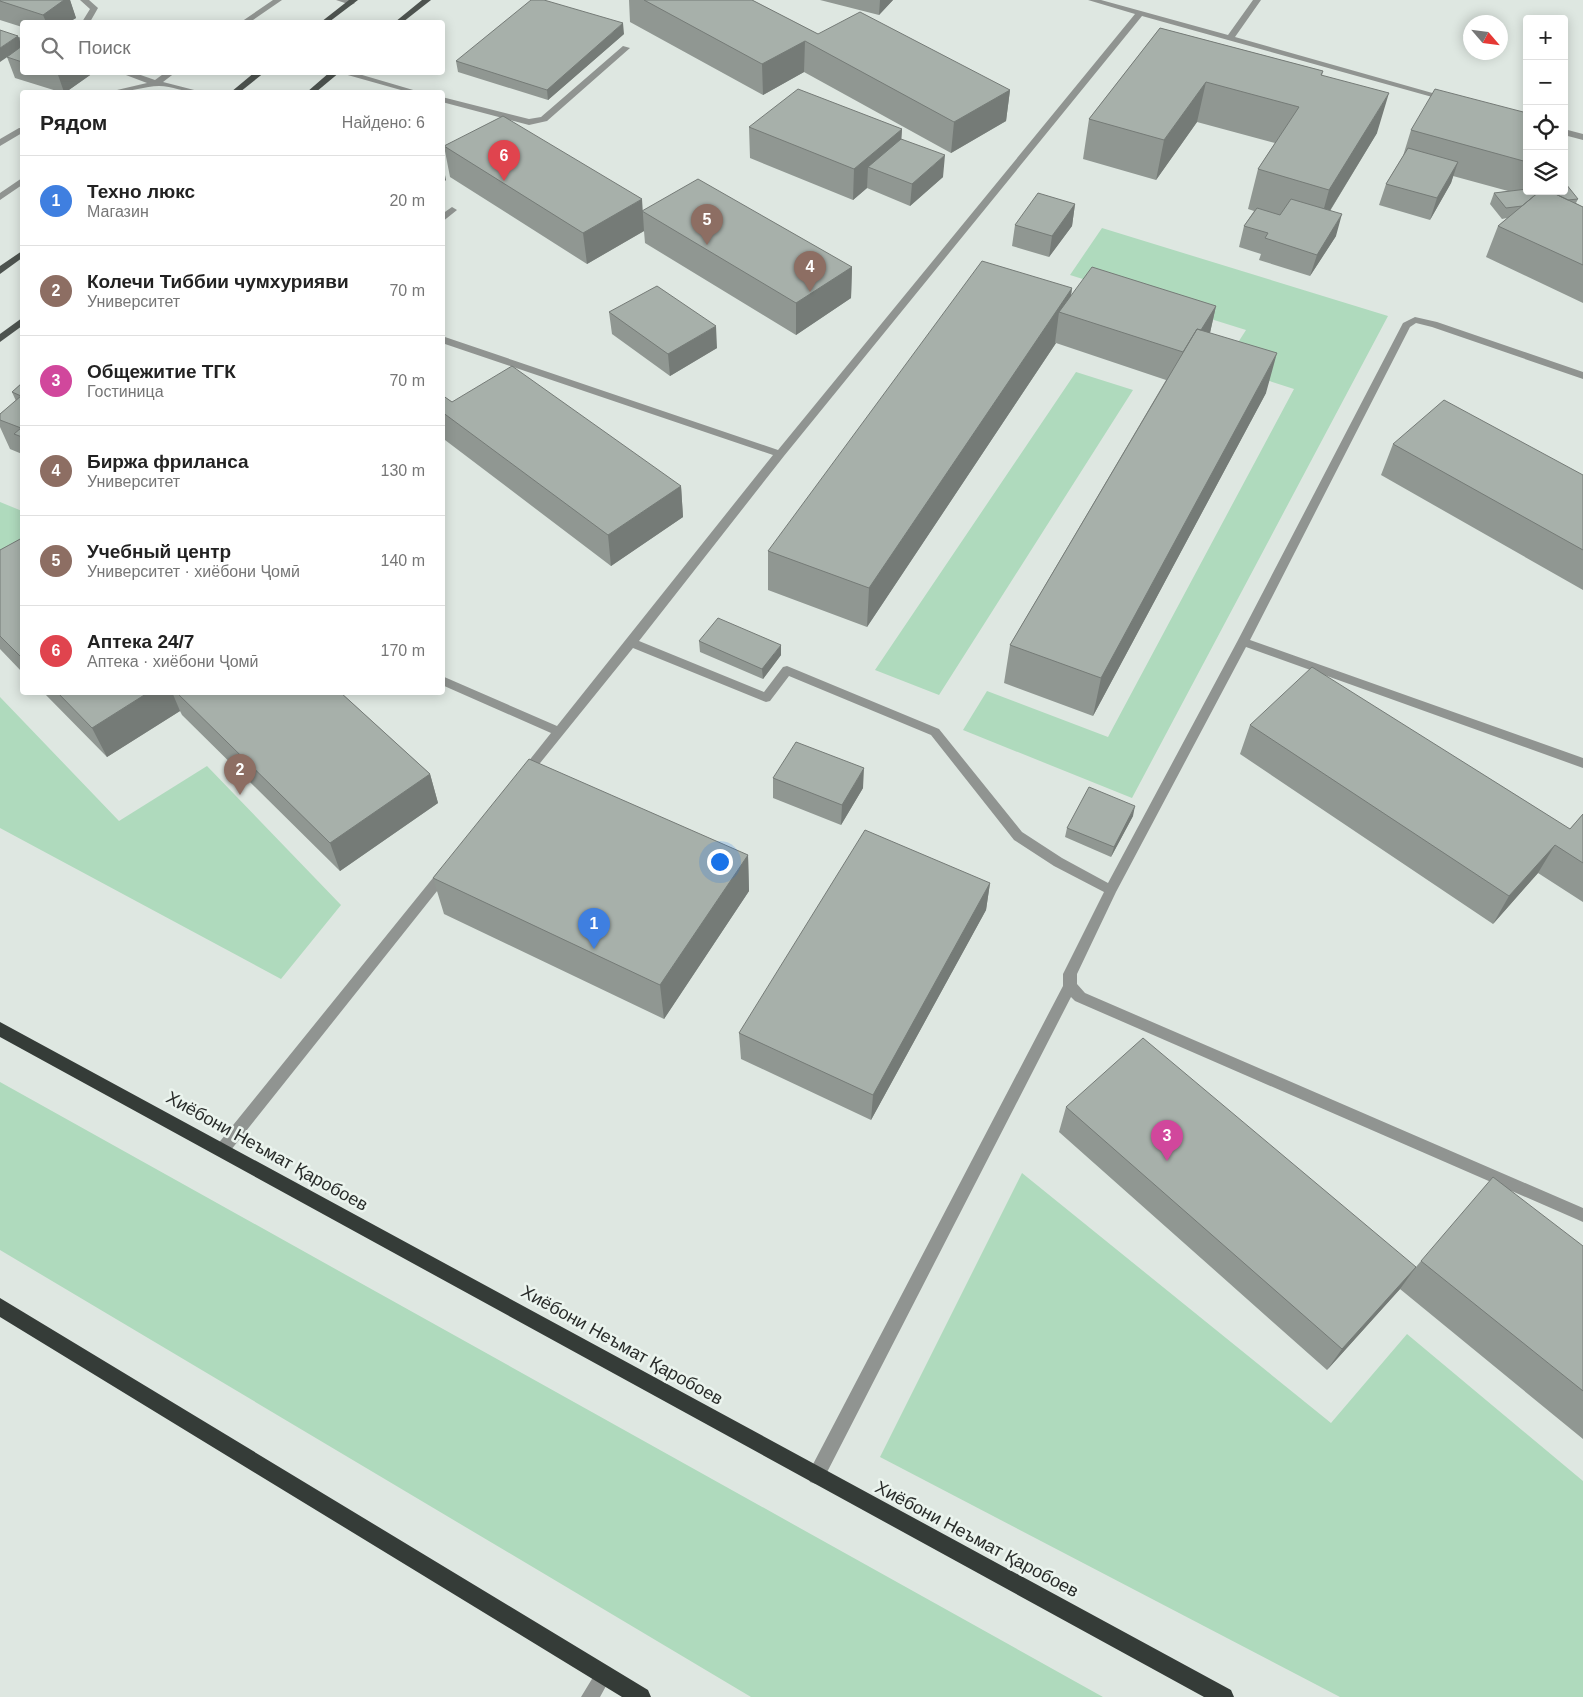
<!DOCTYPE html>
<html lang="ru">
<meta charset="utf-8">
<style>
:root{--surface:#fff;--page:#f2f2f2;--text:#222;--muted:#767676;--line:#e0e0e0;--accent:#2563eb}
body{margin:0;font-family:Helvetica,sans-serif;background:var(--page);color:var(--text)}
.controls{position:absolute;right:15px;top:15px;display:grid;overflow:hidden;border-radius:5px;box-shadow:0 2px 12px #0003}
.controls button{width:45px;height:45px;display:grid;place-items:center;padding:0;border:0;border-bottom:1px solid var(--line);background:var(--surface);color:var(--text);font:25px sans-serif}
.compass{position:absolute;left:1463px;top:15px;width:45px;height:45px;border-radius:50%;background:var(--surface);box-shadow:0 2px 12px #0003;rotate:118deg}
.you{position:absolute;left:719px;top:861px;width:18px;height:18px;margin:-12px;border:4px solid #fff;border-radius:50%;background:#1a73e8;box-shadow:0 0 0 8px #1a73e833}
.badge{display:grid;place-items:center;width:32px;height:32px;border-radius:50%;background:var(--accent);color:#fff;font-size:16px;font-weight:700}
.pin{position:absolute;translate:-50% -41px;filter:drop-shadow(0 1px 2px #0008)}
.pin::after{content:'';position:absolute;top:26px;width:18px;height:15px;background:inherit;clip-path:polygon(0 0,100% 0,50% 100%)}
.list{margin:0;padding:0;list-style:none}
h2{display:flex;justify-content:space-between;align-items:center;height:65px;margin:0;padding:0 20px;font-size:21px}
h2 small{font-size:16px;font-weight:400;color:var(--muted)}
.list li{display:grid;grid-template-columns:32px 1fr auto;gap:15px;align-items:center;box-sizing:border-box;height:90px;padding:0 20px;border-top:1px solid var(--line)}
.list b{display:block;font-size:19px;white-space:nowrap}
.list p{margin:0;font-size:16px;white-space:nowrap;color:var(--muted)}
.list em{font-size:16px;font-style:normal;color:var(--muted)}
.icon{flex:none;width:28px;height:28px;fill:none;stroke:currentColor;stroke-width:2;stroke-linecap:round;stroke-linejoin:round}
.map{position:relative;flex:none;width:1583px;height:1697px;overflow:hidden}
.search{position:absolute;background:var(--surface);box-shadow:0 2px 12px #0003;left:20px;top:20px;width:425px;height:55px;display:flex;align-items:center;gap:12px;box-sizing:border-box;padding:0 18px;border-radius:5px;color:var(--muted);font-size:19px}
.panel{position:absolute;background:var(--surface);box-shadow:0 2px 12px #0003;left:20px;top:90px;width:425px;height:605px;border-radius:5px}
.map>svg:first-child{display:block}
</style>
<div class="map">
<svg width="1583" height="1697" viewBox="0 0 1583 1697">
<rect width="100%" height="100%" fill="#dee7e1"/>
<path fill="#afdabd" d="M1102,228L1388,316L1132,798L963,730L987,691L1108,737L1294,389L1223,366L1246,330L1070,275Z
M1076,372L1133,390L939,695L875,670Z
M0,502L22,511V565L0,577Z
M0,697L119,821L207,766L341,905L281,979L0,828Z
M0,1082L1103,1697H751L0,1250Z
M1022,1173L1331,1423L1407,1334L1583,1481V1697H1340L880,1457Z"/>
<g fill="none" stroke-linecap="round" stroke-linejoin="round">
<path fill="#909491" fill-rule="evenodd" d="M80,0H89L98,8L90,22H82L90,9Z
M273,0H282L250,22H241Z
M336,0H349L355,3L351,5Z
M1088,0H1101L1228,35L1253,0H1261L1235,37L1450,98L1443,100L1142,16L784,456L639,641L764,692L783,667L787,666L939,729L1022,832L1062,858L1108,883L1237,642L1403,323L1415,317L1437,322L1583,372V379L1432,327L1416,323L1410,327L1250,640L1583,758V768L1246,647L1116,892L1077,974V984L1085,993L1583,1208V1222L1075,1001L1071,997L822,1482L816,1484L810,1482L808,1476L810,1470L1063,986V974L1104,892L1054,866L1014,840L931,735L789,676L770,701L766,702L633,648L528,778H520L518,775L520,772L551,733L442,685V676L557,726L773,455L442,343V336L778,450L1135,14Z
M0,32L22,38V43L0,37Z
M623,46L630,48L547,121L529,125L442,102V97L529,119L541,117Z
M118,72H132L155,80L166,72H176L163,82L202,92C187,94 174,86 159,86C145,86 131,92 116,92L117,90L147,83Z
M337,72H352L420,92H408Z
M19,128H22V133L0,146V139Z
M1564,129L1583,134V140L1564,135Z
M22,178V185L0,200V193Z
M452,207L457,210L442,222V214Z
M445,867L449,868L451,872L449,876L227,1155L222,1156L217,1155L215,1150L217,1145L441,868Z
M604,1667L610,1669L612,1675L600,1697H581L598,1669Z"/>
<path fill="#4d534f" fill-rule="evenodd" d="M349,0H358L329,22H321Z
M422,0H431L403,22H395Z
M255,72H265L240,92H231Z
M330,72H340L316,92H307Z
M22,251V258L0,274V266Z
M22,318V326L0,342V334Z"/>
<path fill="#353c38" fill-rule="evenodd" d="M0,1022L1231,1690L1234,1697H1204L0,1037Z
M0,1298L648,1690L651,1697H622L0,1317Z"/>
</g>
<path fill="#909792" d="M0,0H70L76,18L69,22H22V27L0,20Z
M629,0H752L818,34L1010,90L1006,121L951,153L804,72L763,95L630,22Z
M820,0H893L879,15Z
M1160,28L1323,71L1322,75L1377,133L1330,211L1336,236L1310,276L1259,260L1261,254L1239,247L1244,226L1254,211L1248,209L1258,169L1275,143L1197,122L1156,180L1083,159L1089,119Z
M624,34L548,100L458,72L456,61Z
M22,46V72H93V73L66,92H60L15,78L7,57Z
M1527,113V191L1578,199L1576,203L1583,207V303L1486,257L1498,226L1507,218L1502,219L1490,204L1494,193L1508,191L1453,176L1451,183L1430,220L1379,205L1386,184L1403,156L1411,130Z
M749,127L902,129L901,139L943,177L910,206L867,188L853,200L750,158Z
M444,146L643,211L852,267L851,298L796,335L645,243L644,231L587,264L450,177Z
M1075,204L1072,226L1049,257L1012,246L1015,225Z
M1072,288L1071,296L1216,306L1210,333L1266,393L1093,716L1004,683L1010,645L1166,380L1056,343L867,627L768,590V551Z
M609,312L717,348L670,376L612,334Z
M22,383V454L10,449L0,427V414L16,401L12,392Z
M442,395L452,402L681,486L683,517L611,566L445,440L442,442Z
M1393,444L1583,475V590L1381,475Z
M22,538V672L0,649V550Z
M699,641L781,655L763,679L700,652Z
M43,692H340L430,774L438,803L340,871L182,715L180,711L107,757Z
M1250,725L1570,829L1583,814V902L1538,873L1493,924L1240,754Z
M773,778L863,788L841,825L773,798Z
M1133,816L1111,857L1065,837L1067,828Z
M748,855L749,891L664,1019L444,914L433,878Z
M990,883L986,910L871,1120L741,1059L739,1033Z
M1066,1107L1416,1267L1421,1261L1583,1246V1439L1400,1289L1327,1370L1059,1132Z"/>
<path fill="#757b77" d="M64,0H70L76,18L69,22H46L43,15Z
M880,0H893L879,15Z
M623,23L624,34L548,100L547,90Z
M18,36L22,47L0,62V48Z
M805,41L804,72L763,95L762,64Z
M57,72H93V73L66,92H64Z
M1206,82L1197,122L1156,180L1164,140Z
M1010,90L1006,121L951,153L954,122Z
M1389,93L1377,133L1318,230L1329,190Z
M902,129L900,160L868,167L867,188L853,200L854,169Z
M945,155L943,177L910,206L912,184Z
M442,160L446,180L442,184Z
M1458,162L1451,183L1430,220L1437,198Z
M642,199L644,231L587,264L583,233Z
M1075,204L1072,226L1049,257L1052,236Z
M1342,214L1336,236L1310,276L1317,255Z
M852,267L851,298L796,335V303Z
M1072,288L1068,315L1059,312L1055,343H1056L867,627L869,588Z
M1216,306L1209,337L1186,353Z
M716,326L717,348L670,376L668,354Z
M1277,353L1266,393L1093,716L1101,678Z
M442,426L445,440L442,442Z
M681,486L683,517L611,566L608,535Z
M781,645V655L763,679L762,669Z
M149,692H172L180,711L107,757L92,728Z
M864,768L863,788L841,825L842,805Z
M430,774L438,803L340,871L330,843Z
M1135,806L1133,816L1111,857L1114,847Z
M1555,845L1538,873L1493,924L1509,896Z
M748,855L749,891L664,1019L660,985Z
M990,883L986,910L871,1120L873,1095Z
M1416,1267L1400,1289L1327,1370L1342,1349Z"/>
<path fill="#a7b0aa" stroke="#757b77" d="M0,0H64L43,15L0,1Z
M531,0H544L623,23L547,90L456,61Z
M644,0H752L818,34L860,12L1010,90L954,122L805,41L762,64Z
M1160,28L1323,71L1321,75L1389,93L1329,190L1258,169L1299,107L1206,82L1164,140L1089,119Z
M0,30L18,36L0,48Z
M22,46V62L7,57Z
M798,89L902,129L854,169L749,127Z
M1435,89L1527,113V162L1411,130Z
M503,116L642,199L583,233L444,146Z
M901,139L945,155L912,184L868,167Z
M1408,148L1458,162L1437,198L1386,184Z
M698,179L852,267L796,303L642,211Z
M1564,184H1566L1578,199L1568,200L1549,191H1564Z
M1527,189V191H1540L1522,206L1506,208L1494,193Z
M1540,191H1549L1583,207V265L1498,226Z
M1038,193L1075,204L1052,236L1015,225Z
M1291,199L1342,214L1317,255L1265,238L1268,233L1244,226L1257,208L1280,215Z
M982,261L1072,288L869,588L768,551Z
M1092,267L1216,306L1201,330L1197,329L1183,352L1059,312Z
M657,286L716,326L668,354L609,312Z
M1197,329L1277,353L1101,678L1010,645Z
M512,366L681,486L608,535L442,412V395L452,402Z
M22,383V437L14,434L21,428L0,420V414L21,396L12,392Z
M1444,400L1583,475V550L1393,444Z
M22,538V658L0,636V550Z
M718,618L781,645L762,669L699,641Z
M1312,667L1570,829L1583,814V863L1555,845L1509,896L1250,725Z
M57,692H149L92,728Z
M176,692H340L430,774L330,843Z
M796,742L864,768L842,805L773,778Z
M529,759L748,855L660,985L433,878Z
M1089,787L1135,806L1114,847L1067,828Z
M865,830L990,883L873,1095L739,1033Z
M1143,1038L1416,1267L1342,1349L1066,1107Z
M1493,1177L1583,1246V1391L1421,1261Z"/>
<g text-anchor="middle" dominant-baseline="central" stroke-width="5" stroke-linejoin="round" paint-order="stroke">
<g font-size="18" fill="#282b29" stroke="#ebf4ee">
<text transform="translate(267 1151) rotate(29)">Хиёбони Неъмат Қаробоев</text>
<text transform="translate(622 1345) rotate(29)">Хиёбони Неъмат Қаробоев</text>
<text transform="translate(977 1539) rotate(28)">Хиёбони Неъмат Қаробоев</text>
</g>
</g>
</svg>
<div class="controls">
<button>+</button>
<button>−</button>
<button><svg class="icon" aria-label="locate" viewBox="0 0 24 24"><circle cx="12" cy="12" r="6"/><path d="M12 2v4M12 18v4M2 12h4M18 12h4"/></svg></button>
<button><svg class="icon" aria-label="layers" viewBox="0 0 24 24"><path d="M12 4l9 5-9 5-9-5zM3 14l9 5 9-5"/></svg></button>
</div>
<svg class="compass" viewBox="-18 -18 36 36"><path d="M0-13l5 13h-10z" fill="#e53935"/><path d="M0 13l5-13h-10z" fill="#767676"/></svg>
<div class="you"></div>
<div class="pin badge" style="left:594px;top:949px;background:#3f7fe0">1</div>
<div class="pin badge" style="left:240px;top:795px;background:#8d6e63">2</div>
<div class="pin badge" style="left:1167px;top:1161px;background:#d1479c">3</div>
<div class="pin badge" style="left:810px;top:292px;background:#8d6e63">4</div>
<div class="pin badge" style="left:707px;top:245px;background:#8d6e63">5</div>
<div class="pin badge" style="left:504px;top:181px;background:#e0444e">6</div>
<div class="search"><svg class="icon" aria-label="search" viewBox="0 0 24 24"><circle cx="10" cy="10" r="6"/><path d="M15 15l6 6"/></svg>Поиск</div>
<section class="panel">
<h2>Рядом<small>Найдено: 6</small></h2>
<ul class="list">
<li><span class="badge" style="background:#3f7fe0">1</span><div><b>Техно люкс</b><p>Магазин</p></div><em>20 m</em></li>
<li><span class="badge" style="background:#8d6e63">2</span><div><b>Колечи Тиббии чумхурияви</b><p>Университет</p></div><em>70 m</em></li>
<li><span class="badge" style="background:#d1479c">3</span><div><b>Общежитие ТГК</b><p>Гостиница</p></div><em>70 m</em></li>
<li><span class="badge" style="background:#8d6e63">4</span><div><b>Биржа фриланса</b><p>Университет</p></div><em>130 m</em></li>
<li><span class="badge" style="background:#8d6e63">5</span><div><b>Учебный центр</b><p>Университет · хиёбони Ҷомӣ</p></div><em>140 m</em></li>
<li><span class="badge" style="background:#e0444e">6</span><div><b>Аптека 24/7</b><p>Аптека · хиёбони Ҷомӣ</p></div><em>170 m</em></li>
</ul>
</section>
</div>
